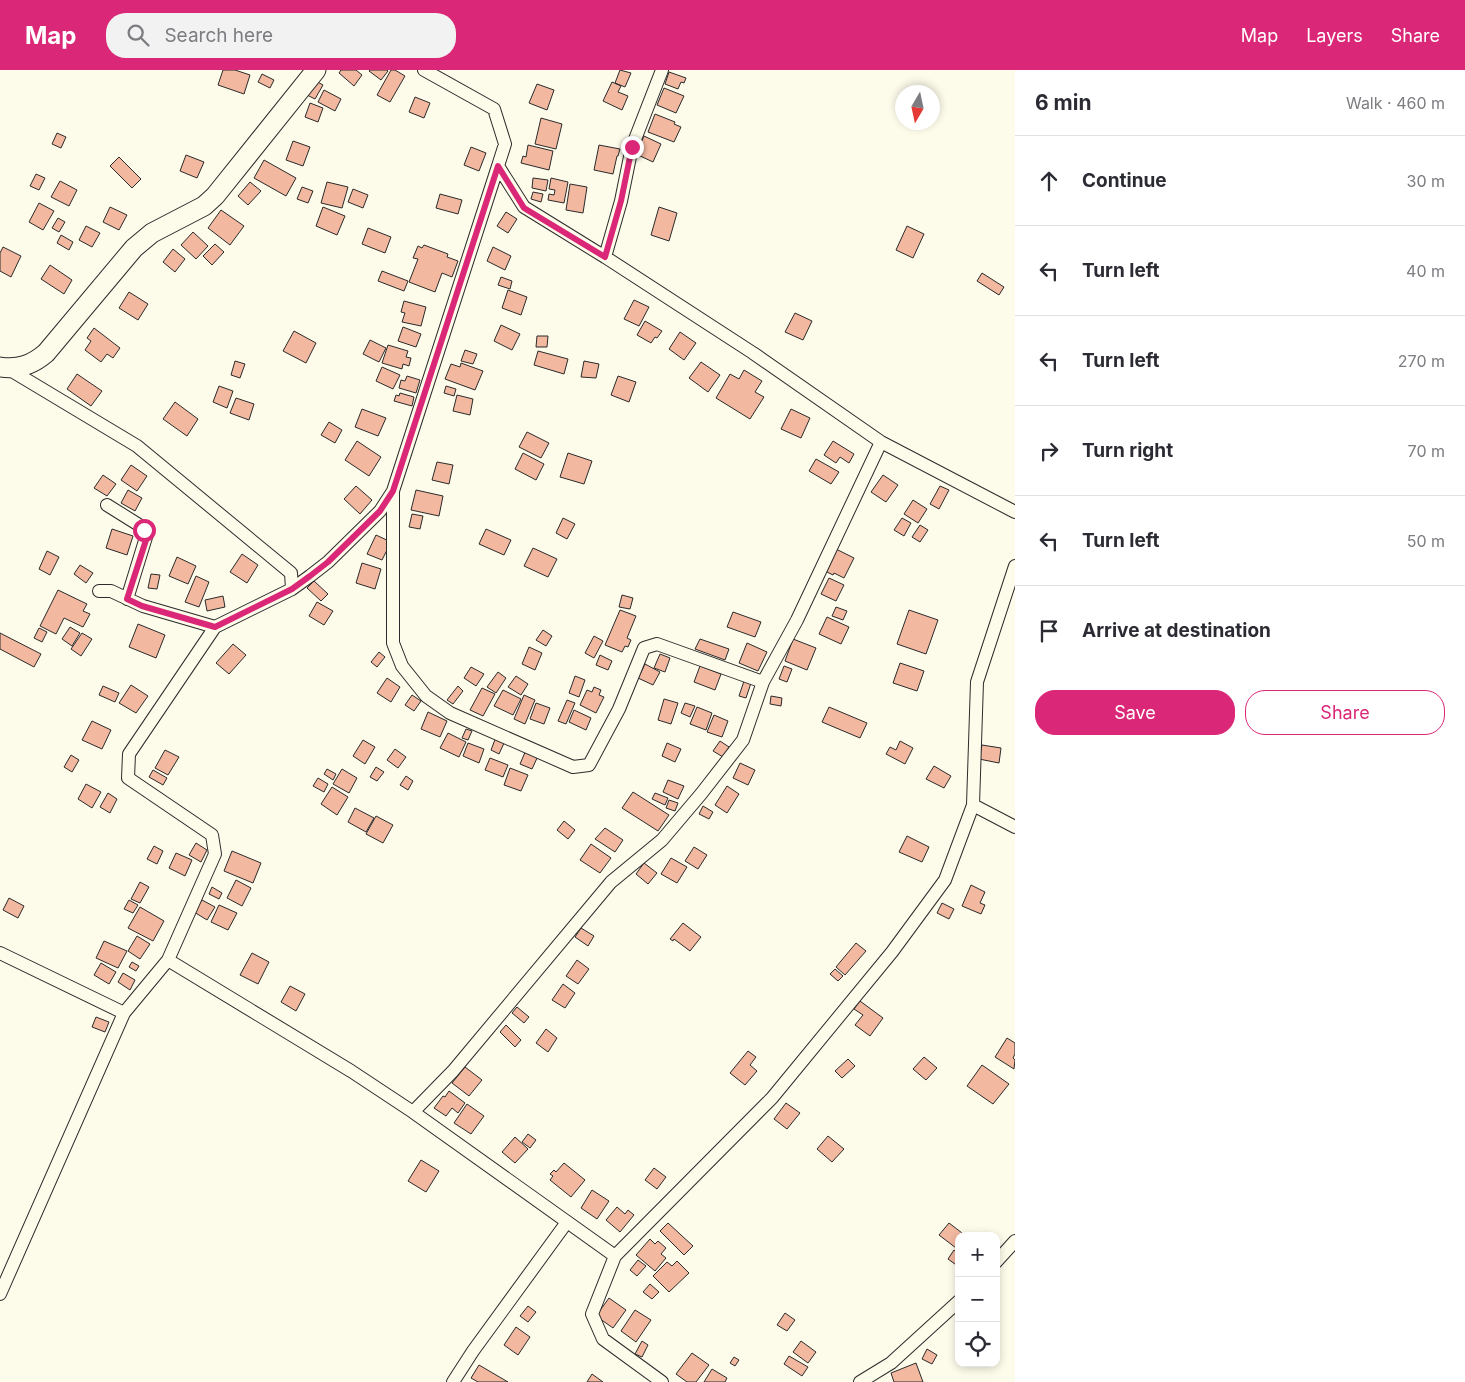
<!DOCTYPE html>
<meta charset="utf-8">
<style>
:root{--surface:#fff;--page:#f2f2f3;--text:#2b2b33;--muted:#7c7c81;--line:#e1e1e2;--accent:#db2777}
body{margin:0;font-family:Inter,sans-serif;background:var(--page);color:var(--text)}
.controls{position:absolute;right:15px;bottom:15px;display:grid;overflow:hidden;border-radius:10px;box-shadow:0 2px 8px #0003}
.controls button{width:45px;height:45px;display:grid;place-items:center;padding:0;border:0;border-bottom:1px solid var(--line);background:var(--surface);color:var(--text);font:25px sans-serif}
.compass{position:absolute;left:895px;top:15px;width:45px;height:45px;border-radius:50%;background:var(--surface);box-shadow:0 2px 8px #0003;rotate:189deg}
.stop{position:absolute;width:15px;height:15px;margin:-11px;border:4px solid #db2777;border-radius:50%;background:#fff}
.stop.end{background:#db2777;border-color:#fff;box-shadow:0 1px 5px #0008}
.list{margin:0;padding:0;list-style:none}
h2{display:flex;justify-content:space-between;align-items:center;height:65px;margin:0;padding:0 20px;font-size:21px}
h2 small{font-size:16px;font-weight:400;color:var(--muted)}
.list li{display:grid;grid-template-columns:32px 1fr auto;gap:15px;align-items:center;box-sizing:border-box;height:90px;padding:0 20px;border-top:1px solid var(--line)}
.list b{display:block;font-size:19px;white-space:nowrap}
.list em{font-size:16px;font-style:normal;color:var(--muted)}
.actions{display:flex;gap:10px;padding:15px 20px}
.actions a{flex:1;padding:11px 0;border:1px solid var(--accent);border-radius:20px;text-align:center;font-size:18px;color:var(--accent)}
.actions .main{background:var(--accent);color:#fff}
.icon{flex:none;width:28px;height:28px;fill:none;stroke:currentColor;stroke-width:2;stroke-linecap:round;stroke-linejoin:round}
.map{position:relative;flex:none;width:1015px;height:1312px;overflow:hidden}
header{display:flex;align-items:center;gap:30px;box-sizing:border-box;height:70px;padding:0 25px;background:var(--accent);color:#fff}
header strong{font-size:24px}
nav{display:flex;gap:28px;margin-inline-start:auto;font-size:18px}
.search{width:350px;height:45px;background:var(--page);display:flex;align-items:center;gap:12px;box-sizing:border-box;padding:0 18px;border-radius:20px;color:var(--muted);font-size:19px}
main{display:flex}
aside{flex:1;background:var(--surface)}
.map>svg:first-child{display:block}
</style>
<header>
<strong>Map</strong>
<div class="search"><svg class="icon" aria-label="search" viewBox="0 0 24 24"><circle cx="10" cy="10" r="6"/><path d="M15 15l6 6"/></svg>Search here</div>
<nav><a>Map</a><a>Layers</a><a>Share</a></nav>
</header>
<main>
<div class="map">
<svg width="1015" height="1312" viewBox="0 0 1015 1312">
<rect width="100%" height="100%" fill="#fdfbea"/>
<path fill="#f2b8a0" stroke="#2b2b2b" d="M223,0H235L250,5L244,24L218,15Z
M341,0H356L362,5L354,16L339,3Z
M370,0H387L388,1L381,10L369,1Z
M391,0H395L405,6L390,32L377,25Z
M620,0L631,3L625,17L615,13Z
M669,2L686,8L684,13L681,12L678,19L665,14Z
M262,4L274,10L270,18L258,12Z
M314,10L323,15L315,29L305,24Z
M612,12L621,16L618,22L628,26L622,40L603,31Z
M537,14L554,20L547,40L529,33Z
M664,18L684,26L676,43L657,35Z
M324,20L341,29L335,41L318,32Z
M415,27L430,33L424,48L409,42Z
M310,33L323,38L318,52L305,47Z
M655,44L675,52L674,54L681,57L674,72L648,62Z
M541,48L562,54L556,79L535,74Z
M57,63L66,67L61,78L52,74Z
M644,66L661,74L653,92L636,84Z
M293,71L310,77L303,96L286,90Z
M528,75L553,81L549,100L521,93L523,86L526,87Z
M599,75L620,79L618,86H617L613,104L594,100Z
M471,77L486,83L479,101L464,95Z
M186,85L204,92L197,108L180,101Z
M119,87L141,109L132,118L110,96Z
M264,90L296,108L286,126L254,108Z
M36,104L45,108L39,120L30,116Z
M533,108L548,110L546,121L532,118Z
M551,108L568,112L564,133L548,130L549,124L554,125L555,120L549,119Z
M60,111L77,120L69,136L51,127Z
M250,112L261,121L248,135L238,126Z
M327,112L348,117L342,138L321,133Z
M570,114L587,117L583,143L566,140Z
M302,117L313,121L308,133L297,129Z
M353,119L368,125L363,138L348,132Z
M533,122L543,124L541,132L531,129Z
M440,124L462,130L458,144L436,138Z
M39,133L54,141L43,160L29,152Z
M110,137L127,145L119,160L103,152Z
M323,137L345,146L337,165L316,156Z
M659,137L677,143L669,171L651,165Z
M221,140L244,156L230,175L208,158Z
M506,142L517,149L508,163L497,156Z
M58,148L65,152L59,162L52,158Z
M86,156L100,163L92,177L79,170Z
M907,156L924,164L913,188L896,180Z
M368,158L391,167L385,183L362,174Z
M193,162L208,176L196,189L181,175Z
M61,165L73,172L69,180L57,173Z
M215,174L224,182L212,195L203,186Z
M424,175L448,184L447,187L458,191L452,207L442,203L435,222L409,212L418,189L413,188L418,176L422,178Z
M3,177L21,186L11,207L0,201V183Z
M493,177L511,186L505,200L487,191Z
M173,179L185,189L175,202L163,192Z
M50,195L72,210L64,224L41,209Z
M382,201L408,211L404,221L378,211Z
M982,203L1004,217L999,225L977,211Z
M501,207L512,211L510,219L498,215Z
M508,220L527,227L521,245L502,238Z
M129,222L148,234L138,250L119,238Z
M634,230L649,237L639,256L624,249Z
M404,231L426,237L421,256L402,252L405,243L401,242Z
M795,243L812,251L803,270L785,262Z
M645,251L662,261L657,268L655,267L651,273L637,265Z
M501,255L520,264L512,280L494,271Z
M403,257L421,264L416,277L398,271Z
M94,258L120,278L113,288L107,284L101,292L85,280L91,271L87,268Z
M294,261L316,273L306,293L283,281Z
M680,262L696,273L684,290L669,279Z
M537,266H548L547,277H536Z
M370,270L386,278L379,292L363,284Z
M388,275L408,281L406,287L411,288L409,296L403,294L402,299L382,293Z
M465,280L477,284L473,294L461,291Z
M538,281L568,289L564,304L534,295Z
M235,291L245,294L240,308L231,305Z
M584,291L599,294L596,308L581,307Z
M701,292L720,305L708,322L689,308Z
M461,293L483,301L475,320L445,309L451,294L460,297Z
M382,297L400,305L393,319L376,311Z
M744,300L762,311L755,322L764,327L750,349L716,328L730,304L739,309Z
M77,304L102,321L91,336L67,319Z
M407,306L420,310L416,323L399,318L401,310L405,311Z
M618,306L636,312L629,332L611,325Z
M219,316L233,321L227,338L213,332Z
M446,316L456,319L454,326L444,323Z
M400,323L414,327L412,336L394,331L396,325L399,326Z
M457,325L473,329L470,345L453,341Z
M236,328L254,334L249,350L230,343Z
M175,332L198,349L187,366L163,349Z
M362,339L386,348L378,366L355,357Z
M791,339L810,348L801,368L781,359Z
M329,352L342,360L335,373L321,365Z
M527,362L549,373L541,388L519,377Z
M357,371L381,387L369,406L345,390Z
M833,371L854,384L849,393L840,387L836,393L824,385Z
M523,383L544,394L536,410L515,399Z
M568,383L592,391L584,414L560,407Z
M816,389L839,402L831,414L809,401Z
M437,392L453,395L449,414L432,410Z
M131,395L147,406L137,421L121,410Z
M103,405L116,414L107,426L94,418Z
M883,405L898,415L886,432L871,422Z
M356,416L372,430L360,444L344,429Z
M940,416L949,420L939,439L930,434Z
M128,420L142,428L135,441L121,433Z
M416,420L443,426L439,446L411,440Z
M913,430L927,439L918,453L904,444Z
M412,444L423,446L420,459L409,457Z
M563,448L575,454L567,469L556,463Z
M902,448L911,453L904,466L894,460Z
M920,455L928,460L920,472L912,467Z
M112,459L133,466L127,485L106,478Z
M486,459L511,470L504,485L479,474Z
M376,465L391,472L382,490L367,484Z
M533,478L557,489L548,507L524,496Z
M836,479L854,488L844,508L834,503L833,505L825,501Z
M47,481L59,487L50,505L39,499Z
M242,484L258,495L247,513L230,502Z
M177,487L196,496L188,514L169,506Z
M362,493L381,499L375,519L356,513Z
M80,495L93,503L86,513L74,504Z
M151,504L160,505L157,519L148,518Z
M196,506L209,512L199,537L185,532Z
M829,508L844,515L836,531L821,524Z
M314,511L328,524L321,531L307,518Z
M58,520L87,534L83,541L90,544L83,557L64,548L56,564L40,556Z
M622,525L633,528L630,539L619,537Z
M223,526L225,537L207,541L205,530Z
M317,532L333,541L324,555L309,546Z
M836,537L847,541L843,550L832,546Z
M620,540L636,546L627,568L631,570L628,577L625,576L622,582L605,575Z
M909,540L938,550L926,584L897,574Z
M733,542L761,552L755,567L727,557Z
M827,547L849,557L841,574L819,564Z
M138,554L165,565L156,588L129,577Z
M70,557L80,563L72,576L62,569Z
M39,558L47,562L42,572L34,568Z
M543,560L552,566L546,576L536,570Z
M0,563L41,584L34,597L0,579Z
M82,563L92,569L81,586L71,579Z
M594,566L603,571L594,588L585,583Z
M700,569L729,579L725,590L695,579Z
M793,569L816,578L807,600L785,591Z
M747,573L767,582L758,601L739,593Z
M233,574L246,585L229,604L216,593Z
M529,577L542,583L535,600L522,594Z
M379,582L385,587L377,597L371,592Z
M660,584L670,588L665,602L654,598Z
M600,585L612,591L608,600L596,595Z
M900,593L924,601L917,621L893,613Z
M645,594L660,602L653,615L638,608Z
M700,596L721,604L715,620L694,612Z
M784,596L792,599L787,612L779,609Z
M471,597L484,604L476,616L464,608Z
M498,602L506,608L496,623L487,617Z
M516,606L528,614L521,625L508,617Z
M575,606L585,610L579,627L569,623Z
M387,608L400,617L391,632L377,623Z
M744,611L751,613L746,628L739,626Z
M131,615L148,626L136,643L119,633Z
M103,616L119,623L115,632L99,625Z
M458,616L463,621L453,634L447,630Z
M594,617L601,620L599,625L604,627L596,643L580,635L587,620L592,622Z
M482,618L495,624L483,646L470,640Z
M503,620L521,629L513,645L494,636Z
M412,625L421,631L414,641L405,635Z
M524,625L535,630L525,654L514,649Z
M771,626L782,628L781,636L770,634Z
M664,629L678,633L671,654L658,650Z
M567,630L575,633L566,654L558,651Z
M536,633L550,638L544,654L530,649Z
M685,633L695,636L690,647L681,643Z
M697,637L712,643L706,660L690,654Z
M829,637L867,653L860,668L822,652Z
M574,640L591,648L586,660L569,652Z
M428,642L447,651L440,667L421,659Z
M714,645L728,651L722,667L707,662Z
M92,651L111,660L102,679L82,670Z
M466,659L472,661L468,670L462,668Z
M448,663L466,672L459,687L440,678Z
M496,667L505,671L499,684L491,680Z
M363,670L375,677L365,694L353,686Z
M720,671L729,677L723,687L713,681Z
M900,671L913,678L905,694L886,684L890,677L896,680Z
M468,673L484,679L479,693L463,686Z
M667,673L681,679L675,692L662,686Z
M982,675L1001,678L999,693L979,689Z
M395,679L406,687L398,698L387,690Z
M165,680L179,687L168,705L155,698Z
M526,680L538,686L532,699L520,694Z
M71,685L79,690L72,702L64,697Z
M490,688L508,695L503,707L485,700Z
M740,693L755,700L748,715L733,708Z
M934,696L951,706L944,718L926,709Z
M376,697L384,702L377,711L370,707Z
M510,698L528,705L521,721L504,715Z
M327,699L336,704L333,710L324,704Z
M342,699L357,708L349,723L333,714Z
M153,700L167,708L163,715L149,707Z
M406,706L413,711L408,720L400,715Z
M318,708L328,714L324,722L313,716Z
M668,710L684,716L678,729L663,722Z
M86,714L101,722L92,738L78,729Z
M727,716L739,724L727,743L715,735Z
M332,717L348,727L337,745L321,734Z
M633,722L669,745L658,761L622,738Z
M108,723L117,729L110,743L100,737Z
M655,723L668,728L665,735L652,729Z
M669,730L678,733L675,741L666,738Z
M703,736L713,742L709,749L699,744Z
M355,738L374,748L366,762L348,752Z
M376,746L393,755L383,773L366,764Z
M564,751L575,760L568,769L557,760Z
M605,758L623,770L615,782L595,769Z
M907,766L929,777L922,792L899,782Z
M196,773L207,780L201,792L189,785Z
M591,774L611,788L600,803L580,790Z
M154,776L163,781L157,794L147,789Z
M694,777L707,785L698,799L685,791Z
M232,781L261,793L253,813L224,801Z
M176,783L192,790L185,806L169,798Z
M671,788L687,797L677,813L661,804Z
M644,793L657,803L648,814L636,804Z
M236,810L251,818L242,836L227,828Z
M140,812L149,817L140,833L131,829Z
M971,815L985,822L980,833L985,835L981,844L962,836Z
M212,817L222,823L219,829L209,824Z
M9,828L24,836L18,848L3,840Z
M129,830L138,835L133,843L124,839Z
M202,830L215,837L207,850L194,842Z
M942,833L954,839L949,849L937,843Z
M219,835L237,843L228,860L211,852Z
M140,837L164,851L153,871L128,858Z
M683,853L701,867L690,881L674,869L673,871L670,869Z
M581,858L594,866L588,876L575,867Z
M137,866L150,874L140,889L128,881Z
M104,871L127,881L118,898L96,888Z
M856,873L866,881L845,905L836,897Z
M252,883L269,892L258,914L240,905Z
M577,890L589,899L578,914L566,906Z
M132,892L139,896L136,901L129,897Z
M101,893L116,902L109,914L94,905Z
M835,899L843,906L838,911L830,904Z
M123,903L135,910L130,920L118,912Z
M563,914L575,923L565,938L552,930Z
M290,916L305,924L296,941L281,932Z
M860,931L883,948L870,966L855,955L863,945L854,939Z
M517,937L529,947L524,953L512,943Z
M96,947L109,952L105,962L92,957Z
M506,955L521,970L515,977L500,962Z
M546,959L557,968L548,982L536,973Z
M1007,968L1015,973V984L1013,988L1015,990L1014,999L995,987Z
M748,981L756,987L750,995L757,1001L745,1015L730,1003Z
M924,987L937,998L926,1010L913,999Z
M848,989L855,996L842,1008L835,1001Z
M982,995L1009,1014L993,1034L967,1016Z
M465,997L482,1010L469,1026L452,1013Z
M449,1021L465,1033L458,1043L452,1038L446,1046L434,1038L443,1026L445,1027Z
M786,1033L800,1043L787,1059L774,1049Z
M467,1034L484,1046L471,1064L454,1053Z
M528,1064L536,1070L530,1078L522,1072Z
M828,1066L844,1079L832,1092L817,1079Z
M515,1067L528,1079L515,1093L502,1082Z
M421,1090L439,1101L426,1122L408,1111Z
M564,1093L585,1110L571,1127L550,1110L553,1106L550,1104L554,1100L556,1102Z
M654,1098L666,1107L657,1119L645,1110Z
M592,1120L609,1131L597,1149L581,1138Z
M617,1137L625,1144L628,1140L634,1145L620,1162L606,1150Z
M668,1153L693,1176L684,1185L660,1161Z
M949,1153L966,1166H959V1175L956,1178L939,1165Z
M650,1169L655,1174L658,1171L666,1178L661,1184L666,1188L655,1201L636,1185Z
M954,1180L959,1184V1197L948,1189Z
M638,1190L646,1196L637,1206L630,1200Z
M677,1191L689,1203L669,1222L653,1206L667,1192L672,1196Z
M650,1214L659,1222L652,1229L643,1222Z
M609,1228L626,1240L613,1258L596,1246Z
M528,1236L536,1242L528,1252L520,1246Z
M635,1240L651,1250L636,1272L621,1261Z
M785,1243L795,1250L787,1261L777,1255Z
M516,1257L530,1267L518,1285L504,1275Z
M642,1271L648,1275L642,1287L635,1284Z
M801,1271L816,1282L808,1293L793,1282Z
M927,1279L937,1285L932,1294L922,1289Z
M692,1283L709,1295L696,1312H687L676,1304Z
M789,1286L808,1297L802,1306L784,1294Z
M734,1287L739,1290L735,1296L730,1293Z
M916,1293L923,1312H894L891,1303Z
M479,1295L508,1312H478L471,1308Z
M712,1299L727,1308L725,1312H704Z
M592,1304L603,1312H587Z"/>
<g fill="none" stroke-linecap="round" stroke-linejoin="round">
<defs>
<path id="street" d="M424,0L494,39L505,74L498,96L524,137L605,187L753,283L881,372L1015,442
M605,187L621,131L632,77L662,0
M7,298L137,376L291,503L292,519
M393,421V573L402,596L426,626L450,643L573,697L589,695L619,639L644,578L657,574L763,612
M107,435L139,455L147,464L127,529
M1015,496L977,612L973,735L1015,757
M99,521H111L143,536L215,557
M0,883L124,943L168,890L215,784L212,765L128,708L129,684L215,557L292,519L310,506L328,492L380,441L393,421L498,96
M168,890L351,1001L413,1042L615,1186L772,1028L892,882L945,810L973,735
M413,1042L453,1001L611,812L662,770L701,724L743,670L763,612L797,550L881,372
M615,1186L592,1244L603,1269L662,1312
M996,1192L1015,1171
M0,1224L124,943
M453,1312L473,1281L567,1152
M860,1312L891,1293L959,1231"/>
<path id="secondary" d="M0,297C18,300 32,295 46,283L134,178L152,163L204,136L215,126L316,0"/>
</defs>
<use href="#street" stroke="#2b2b2b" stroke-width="14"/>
<use href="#secondary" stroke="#2b2b2b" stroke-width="21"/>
<use href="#street" stroke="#fdfbea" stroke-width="12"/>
<use href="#secondary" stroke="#fdfbea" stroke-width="19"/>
</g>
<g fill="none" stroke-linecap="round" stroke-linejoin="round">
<path stroke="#db2777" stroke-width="6" d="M144,460L147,467L127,529L142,536L215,557L292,519L310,506L328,492L380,441L393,421L498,96L524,138L605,187L621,131L632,77"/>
</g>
</svg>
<div class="controls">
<button>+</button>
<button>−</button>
<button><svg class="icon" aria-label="locate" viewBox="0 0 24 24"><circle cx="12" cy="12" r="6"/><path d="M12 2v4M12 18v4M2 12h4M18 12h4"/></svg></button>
</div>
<svg class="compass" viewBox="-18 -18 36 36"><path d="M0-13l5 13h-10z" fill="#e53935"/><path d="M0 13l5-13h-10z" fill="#7c7c81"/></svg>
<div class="stop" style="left:144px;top:460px"></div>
<div class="stop end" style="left:632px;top:77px"></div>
</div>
<aside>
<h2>6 min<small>Walk · 460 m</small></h2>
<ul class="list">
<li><svg class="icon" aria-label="ahead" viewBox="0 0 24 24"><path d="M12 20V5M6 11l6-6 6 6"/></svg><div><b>Continue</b></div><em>30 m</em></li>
<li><svg class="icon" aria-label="left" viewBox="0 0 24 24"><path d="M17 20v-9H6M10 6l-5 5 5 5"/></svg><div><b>Turn left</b></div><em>40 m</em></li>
<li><svg class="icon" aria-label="left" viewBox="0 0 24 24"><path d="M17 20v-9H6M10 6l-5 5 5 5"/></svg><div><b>Turn left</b></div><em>270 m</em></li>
<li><svg class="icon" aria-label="right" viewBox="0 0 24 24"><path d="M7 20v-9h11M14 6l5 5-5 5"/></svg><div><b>Turn right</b></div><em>70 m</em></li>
<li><svg class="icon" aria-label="left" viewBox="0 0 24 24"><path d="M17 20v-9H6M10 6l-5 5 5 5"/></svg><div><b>Turn left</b></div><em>50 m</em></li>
<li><svg class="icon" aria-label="arrive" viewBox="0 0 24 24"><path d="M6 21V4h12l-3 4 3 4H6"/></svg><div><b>Arrive at destination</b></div></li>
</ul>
<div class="actions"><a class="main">Save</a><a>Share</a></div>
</aside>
</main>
